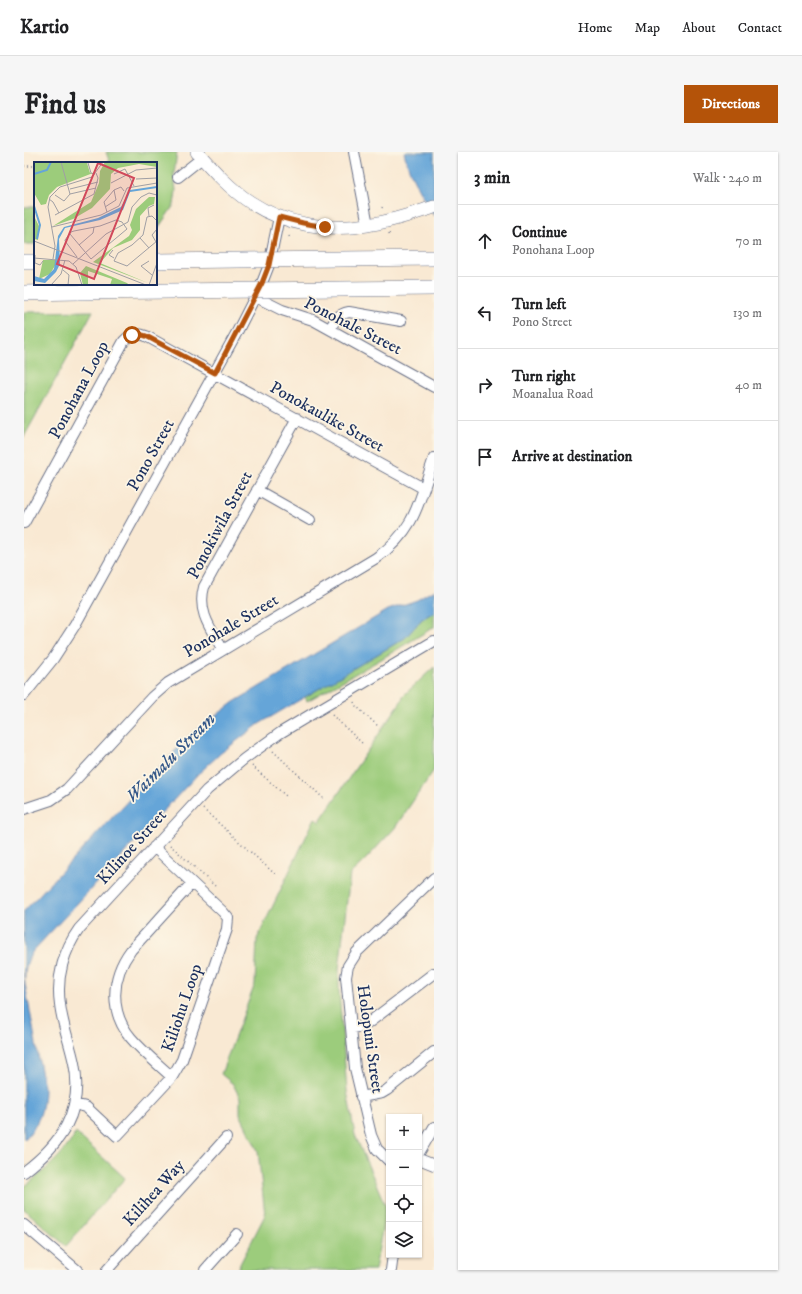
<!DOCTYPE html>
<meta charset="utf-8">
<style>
:root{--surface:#fff;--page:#f6f6f6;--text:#202124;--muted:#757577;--line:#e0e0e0;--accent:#b45309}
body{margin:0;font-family:"IM FELL DW Pica",serif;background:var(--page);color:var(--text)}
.controls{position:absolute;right:12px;bottom:12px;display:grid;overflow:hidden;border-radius:0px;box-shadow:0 1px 3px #0004}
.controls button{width:36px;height:36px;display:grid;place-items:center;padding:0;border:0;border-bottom:1px solid var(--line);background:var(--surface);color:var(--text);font:20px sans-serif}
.stop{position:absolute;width:12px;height:12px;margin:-9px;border:3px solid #b45309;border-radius:50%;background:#fff}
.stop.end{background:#b45309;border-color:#fff;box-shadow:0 1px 4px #0008}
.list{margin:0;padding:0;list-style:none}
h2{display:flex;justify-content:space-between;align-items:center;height:52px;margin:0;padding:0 16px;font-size:17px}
h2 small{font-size:13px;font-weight:400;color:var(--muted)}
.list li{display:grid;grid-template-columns:26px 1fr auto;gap:12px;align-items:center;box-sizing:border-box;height:72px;padding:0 16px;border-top:1px solid var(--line)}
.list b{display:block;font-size:15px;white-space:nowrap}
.list p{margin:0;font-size:13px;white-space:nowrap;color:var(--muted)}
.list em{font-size:13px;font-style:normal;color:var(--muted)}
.icon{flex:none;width:22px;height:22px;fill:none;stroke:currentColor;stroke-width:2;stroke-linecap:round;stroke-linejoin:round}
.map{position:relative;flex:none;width:410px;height:1118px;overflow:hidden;border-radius:0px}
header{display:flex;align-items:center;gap:24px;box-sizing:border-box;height:56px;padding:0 20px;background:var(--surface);border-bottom:1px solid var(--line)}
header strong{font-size:19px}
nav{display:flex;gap:22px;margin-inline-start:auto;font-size:14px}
.intro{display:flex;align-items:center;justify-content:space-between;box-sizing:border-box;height:96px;padding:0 24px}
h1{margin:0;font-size:28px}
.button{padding:10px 18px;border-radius:0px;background:var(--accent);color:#fff;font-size:14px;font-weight:700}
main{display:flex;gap:24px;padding:0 24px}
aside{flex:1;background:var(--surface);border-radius:0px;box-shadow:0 1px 3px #0004}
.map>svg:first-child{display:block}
</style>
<header>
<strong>Kartio</strong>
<nav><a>Home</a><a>Map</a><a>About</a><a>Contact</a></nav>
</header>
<div class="intro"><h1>Find us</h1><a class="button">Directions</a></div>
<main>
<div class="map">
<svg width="410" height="1118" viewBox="0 0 410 1118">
<rect width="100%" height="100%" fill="#fcf5e5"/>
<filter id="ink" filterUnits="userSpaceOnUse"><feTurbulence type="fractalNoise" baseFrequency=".025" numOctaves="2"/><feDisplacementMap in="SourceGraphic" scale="8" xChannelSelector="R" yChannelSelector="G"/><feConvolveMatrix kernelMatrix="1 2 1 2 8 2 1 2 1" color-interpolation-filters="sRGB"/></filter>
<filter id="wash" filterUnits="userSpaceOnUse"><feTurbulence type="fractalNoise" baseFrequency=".012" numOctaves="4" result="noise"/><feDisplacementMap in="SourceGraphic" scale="16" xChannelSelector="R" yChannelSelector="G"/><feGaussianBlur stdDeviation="0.9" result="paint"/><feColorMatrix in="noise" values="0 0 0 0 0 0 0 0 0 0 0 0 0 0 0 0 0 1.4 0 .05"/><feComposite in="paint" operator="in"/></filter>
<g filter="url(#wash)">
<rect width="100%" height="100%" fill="#f9e9d3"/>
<path fill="#9ccc7b" stroke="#5c7e6c" d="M82,0H153L150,22L152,39L150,53L132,79V11H86Z
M0,55H11V92H0Z
M69,159L0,285V160Z
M410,460V475L354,509L283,549L281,545L381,486L398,467Z
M410,515V618L370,677L341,708L326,722L315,817V839L323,939L331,983L362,1055L351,1118H213L241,1063L234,999L216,962V946L209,932L197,922L231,832L233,787L291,666L295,670L378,548L379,544Z
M52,981L101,1026L42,1094L0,1057V1035C20,1019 39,1004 52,981Z"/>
<path fill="#65a5d8" stroke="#406a9b" d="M380,0H410V64C398,44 385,23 380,0Z
M410,438V460L398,467L381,486L235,572L197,601L173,623L9,799C2,810 0,819 1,832L20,935C20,958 15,972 0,988V759L165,584L210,550L364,458L393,448Z"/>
</g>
<g filter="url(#ink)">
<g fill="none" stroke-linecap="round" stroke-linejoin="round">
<defs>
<path id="minor" d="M330,0L344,73
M154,25L178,6
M232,145L258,158L289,168L410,235
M306,177C311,168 314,162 325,160L377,169
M233,338L286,368
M0,371L100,189C106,182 113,180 122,184L399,336
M199,498C187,477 173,460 180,435L273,266
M0,543L29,507L51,473L213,180L238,131L245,113L255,65
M0,657L27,648L43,637L128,545L144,531L352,406C392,378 395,349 410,306
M327,876L335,875L343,872L410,821
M148,925C134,912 119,900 107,886C85,860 87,825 107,798L168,731
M337,945L358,941L363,938L410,900
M50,952L62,955L93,984L148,925L158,908L203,777L204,766L199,760L130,695
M395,1001L410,975
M395,1007L410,1013
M365,1009L353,997L347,983L331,916L322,825L324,814L333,800L410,726
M0,1020C37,992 60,959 50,911C46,891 38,872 36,852C32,825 40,798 55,777L183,638L220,607L256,581L410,489
M0,1073L53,1118
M83,1118L202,986
M181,1118L213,1082
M367,1118L369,1103"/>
<path id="major" d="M173,0C189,18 206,37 226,50C259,72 304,80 343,73C366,70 388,62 410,55"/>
<path id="highway" d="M0,110H11
M0,141L55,140"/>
</defs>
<use href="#minor" stroke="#697087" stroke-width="12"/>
<use href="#major" stroke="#697087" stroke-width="14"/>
<use href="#highway" stroke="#697087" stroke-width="16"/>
<path stroke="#697087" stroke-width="1.5" stroke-dasharray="1 3" stroke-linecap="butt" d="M0,14H11
M358,56L359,54
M365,81L366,84
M265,84L266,86
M330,550L332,554L355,575
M308,563L339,592
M249,599L299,646
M228,614L262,644
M179,657L252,723
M146,693L191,734"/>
<use href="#minor" stroke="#fff" stroke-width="10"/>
<use href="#major" stroke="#fff" stroke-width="13"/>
<use href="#highway" stroke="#fff" stroke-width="15"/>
<defs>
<path id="highway-bridge" d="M132,109L410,106
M55,140L410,136"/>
</defs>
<use href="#highway-bridge" stroke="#697087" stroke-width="16" stroke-linecap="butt"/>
<use href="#highway-bridge" stroke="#fff" stroke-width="15"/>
</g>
</g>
<g fill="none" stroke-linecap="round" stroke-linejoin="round" filter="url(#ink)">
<path stroke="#b45309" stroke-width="5" d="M108,183L115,182L122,184L191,221L238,131L245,113L255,65L279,71L301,75"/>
</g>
<g text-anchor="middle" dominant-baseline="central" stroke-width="3.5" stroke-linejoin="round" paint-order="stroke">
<g font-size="17" fill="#1b2f5e" stroke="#fcf5e5">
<text transform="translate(329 174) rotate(27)">Ponohale Street</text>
<text transform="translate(55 238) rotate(-62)">Ponohana Loop</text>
<text transform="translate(303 265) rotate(29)">Ponokaulike Street</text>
<text transform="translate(127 303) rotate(-61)">Pono Street</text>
<text transform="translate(196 373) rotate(-62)">Ponokiwila Street</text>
<text transform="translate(207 474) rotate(-31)">Ponohale Street</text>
<text transform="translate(108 695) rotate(-48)">Kilinoe Street</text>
<text transform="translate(158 856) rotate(-71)">Kiliohu Loop</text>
<text transform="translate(346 887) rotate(82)">Holopuni Street</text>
<text transform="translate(130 1041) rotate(-48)">Kilihea Way</text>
</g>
<g font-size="18" font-style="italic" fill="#355889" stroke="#fcf5e5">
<text transform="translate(147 606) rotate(-45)">Waimalu Stream</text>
</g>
</g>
<g transform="translate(10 10)">
<rect width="123" height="123" fill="#f9e9d3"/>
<path d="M0,0H55L53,1L56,11H59L23,25L15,33L12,42L7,43L0,31ZM71,0H123V5L105,2L84,6L77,12L76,27L58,46L39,57L19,64L57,40L65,21L66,9ZM115,35H121L120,42L115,44L106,54V68L98,78L79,86L66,101L114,121L59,100L95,74L98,68L96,63L102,47ZM0,54L5,64L4,78L0,77ZM9,98H22V102L16,112L5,117ZM52,104L93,121L95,123H76L78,117L54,109V123H49L46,111Z" fill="#9ccc7b"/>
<path d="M123,24V26L96,30L89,48L66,58L31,66L25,77L26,102L22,110L11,121L0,119V114L10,117L20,107L24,74L30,65L64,56L87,45L96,28Z" fill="#65a5d8"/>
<path fill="none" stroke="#65a5d8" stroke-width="2" d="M0,12L13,8L17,0M0,44L6,63L3,77"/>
<path fill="none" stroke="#a09fa4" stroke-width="1" d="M54,1L57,11L61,12M80,12L91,7L100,24M102,17L123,16M77,21L102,8L123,6M36,27L64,20M36,32L62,26M21,33L30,39L36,32L27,0M15,37L19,40L25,51M71,45L82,38L80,28M73,50L70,40L80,28L87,25L90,29M21,53L60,32L64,16L62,11M115,54L114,46L120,43M123,59L118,54L113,55L109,73L98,83L84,91L80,99L93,104L123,79M18,65L67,53L85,44L93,26L123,21M36,72L57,97L93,67L88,60L82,58L66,64L40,69L37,70L31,78V79L43,95M106,76L115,86M0,79L112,123M122,80L118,73L123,67M45,83L59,71L60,65M79,88L75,93L80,96M1,93V101L6,103L9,99M0,96L35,99L42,105L48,123M19,97L21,84L14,45L16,35L26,25L58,15L69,0M115,99L107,104L118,113M39,102L72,72L94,60L98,45L107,35L115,31L123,33M29,108L35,113L34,123M17,123L27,112L31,98M115,123L123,101"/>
<path fill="#d1495b" fill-opacity="0.15" stroke="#d1495b" stroke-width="2" d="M64,1L100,16L60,117L23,102Z"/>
<rect width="123" height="123" fill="none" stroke="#1b2f5e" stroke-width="2"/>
</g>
</svg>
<div class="controls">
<button>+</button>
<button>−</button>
<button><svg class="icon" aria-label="locate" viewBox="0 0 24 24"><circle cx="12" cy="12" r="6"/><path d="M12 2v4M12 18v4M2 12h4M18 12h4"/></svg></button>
<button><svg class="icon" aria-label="layers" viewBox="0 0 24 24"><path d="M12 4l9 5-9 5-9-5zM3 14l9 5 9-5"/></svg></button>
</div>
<div class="stop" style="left:108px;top:183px"></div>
<div class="stop end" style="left:301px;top:75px"></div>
</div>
<aside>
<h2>3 min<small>Walk · 240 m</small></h2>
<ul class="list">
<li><svg class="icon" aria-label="ahead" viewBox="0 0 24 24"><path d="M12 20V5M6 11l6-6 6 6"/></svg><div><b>Continue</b><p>Ponohana Loop</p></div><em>70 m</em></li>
<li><svg class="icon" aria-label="left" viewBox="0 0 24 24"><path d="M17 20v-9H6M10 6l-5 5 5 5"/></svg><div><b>Turn left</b><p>Pono Street</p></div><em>130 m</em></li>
<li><svg class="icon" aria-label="right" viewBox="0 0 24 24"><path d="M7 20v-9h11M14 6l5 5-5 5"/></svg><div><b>Turn right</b><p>Moanalua Road</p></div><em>40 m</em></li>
<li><svg class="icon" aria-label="arrive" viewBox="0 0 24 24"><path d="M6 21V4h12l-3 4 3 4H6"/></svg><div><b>Arrive at destination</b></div></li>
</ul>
</aside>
</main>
